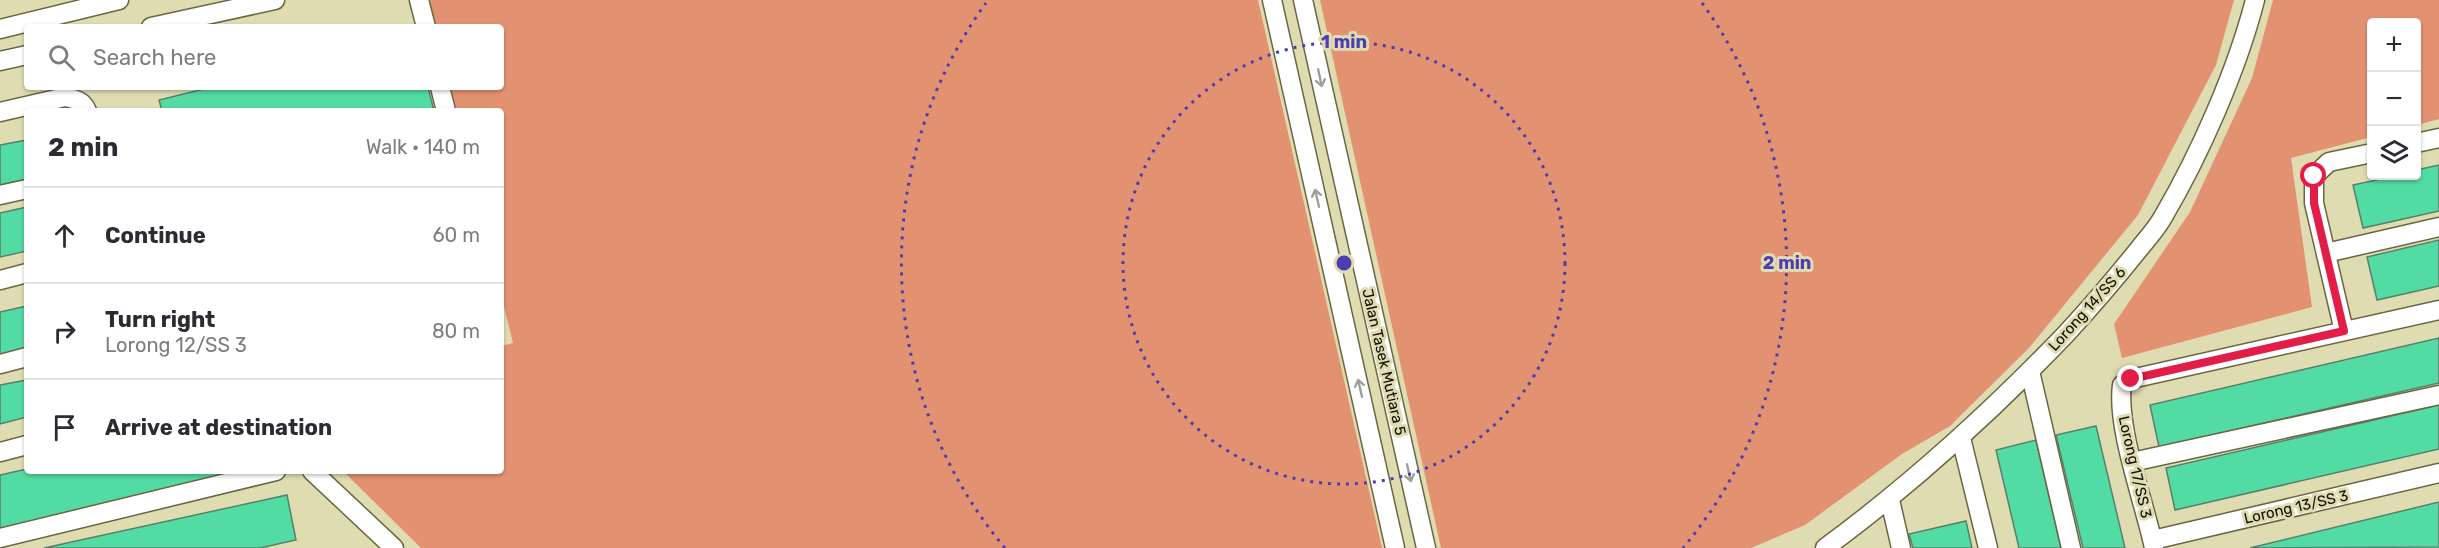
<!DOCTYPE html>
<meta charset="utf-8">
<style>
:root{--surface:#fff;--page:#f2f2f3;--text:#2b2b33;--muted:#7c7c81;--line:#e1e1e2}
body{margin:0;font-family:Rubik,sans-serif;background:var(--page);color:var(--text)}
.controls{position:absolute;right:18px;top:18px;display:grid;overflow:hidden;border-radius:6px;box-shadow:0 2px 4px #0004}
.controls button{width:54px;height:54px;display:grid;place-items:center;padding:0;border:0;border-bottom:2px solid var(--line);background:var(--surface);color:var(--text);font:30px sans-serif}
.stop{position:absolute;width:18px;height:18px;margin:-14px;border:4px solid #e11d48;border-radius:50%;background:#fff}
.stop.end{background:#e11d48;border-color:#fff;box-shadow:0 2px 6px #0008}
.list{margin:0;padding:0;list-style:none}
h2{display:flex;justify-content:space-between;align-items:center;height:78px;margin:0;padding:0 24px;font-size:26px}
h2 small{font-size:20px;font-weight:400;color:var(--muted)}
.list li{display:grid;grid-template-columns:39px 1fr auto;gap:18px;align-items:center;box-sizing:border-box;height:96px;padding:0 24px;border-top:2px solid var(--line)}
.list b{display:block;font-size:22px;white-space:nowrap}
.list p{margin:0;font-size:20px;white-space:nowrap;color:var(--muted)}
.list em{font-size:20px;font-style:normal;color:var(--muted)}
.icon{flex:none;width:33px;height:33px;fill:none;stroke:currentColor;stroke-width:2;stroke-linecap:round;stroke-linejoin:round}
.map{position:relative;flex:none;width:2439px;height:548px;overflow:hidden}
.search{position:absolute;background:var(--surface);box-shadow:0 2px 4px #0004;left:24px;top:24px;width:480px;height:66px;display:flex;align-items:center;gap:15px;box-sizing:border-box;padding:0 21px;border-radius:6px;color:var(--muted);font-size:22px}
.panel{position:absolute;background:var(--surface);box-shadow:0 2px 4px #0004;left:24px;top:108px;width:480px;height:366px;border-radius:6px}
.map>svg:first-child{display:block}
</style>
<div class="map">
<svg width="2439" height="548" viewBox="0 0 2439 548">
<rect width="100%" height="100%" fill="#e0dcb2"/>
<path fill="#e39271" d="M429,0H1258L1382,548H421L343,471H501V346L513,343L501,295V111H456L450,87H501V27H436Z
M1320,0H2234L2216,65L2138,215L2028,349L1950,426L1902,454L1805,525L1751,548H1441Z
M2273,0H2439V119L2417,125L2416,22H2372L2371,137L2291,158L2312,307L2122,358L2114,324L2190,212L2252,78Z"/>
<path fill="#52dca3" stroke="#58806c" stroke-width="1.5" d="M212,87H428L434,111H162L159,100Z
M27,140V179L0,185V145Z
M2439,165V211L2363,228L2353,185L2395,176H2416V170Z
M27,207V251L0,257V213Z
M2439,240V286L2377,300L2367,257Z
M27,306V348L0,355V312Z
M2439,338V383L2159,447L2150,405Z
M27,380V417L0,424V385Z
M2439,405V449L2175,510L2166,468Z
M2096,426L2125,548H2083L2056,435Z
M2036,440L2061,548H2019L1996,450Z
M27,469L226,471L227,478L0,529V475Z
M287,495L296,540L260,548H44Z
M2439,502V547L2250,548Z
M1966,521L1972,548H1913L1909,534Z"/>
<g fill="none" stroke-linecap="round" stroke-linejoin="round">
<defs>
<path id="minor" d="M419,0L426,27
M1272,0L1395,548
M1303,0L1426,548
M151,27L275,0
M0,29L119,0
M0,61L27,55
M440,87L446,111
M0,112L65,97C75,99 83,101 87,111
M2416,143L2439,138
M0,195L27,189
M2326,253L2439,227
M0,280L27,273
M2344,331L2314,203V176L2329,162L2372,153
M0,364L27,357
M2030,371L2071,548
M1961,438L1988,548
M0,452L27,445
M2132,462L2439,395
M312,471L394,548
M1890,500L1901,548
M0,538L276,471
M2153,540L2439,473
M1825,548C1912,484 1990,413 2065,335C2091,307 2115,279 2139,249C2147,239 2157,228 2163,217C2200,154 2237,70 2255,0
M2154,548C2145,504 2116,428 2122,385L2131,379L2439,310"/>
</defs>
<use href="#minor" stroke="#6b6641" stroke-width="21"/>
<use href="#minor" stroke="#fff" stroke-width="18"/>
</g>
<defs><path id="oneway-shaft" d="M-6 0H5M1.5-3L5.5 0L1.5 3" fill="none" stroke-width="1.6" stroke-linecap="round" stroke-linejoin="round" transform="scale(1.5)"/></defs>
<g stroke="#9f9f9a">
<use href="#oneway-shaft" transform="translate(1320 78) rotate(78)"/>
<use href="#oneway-shaft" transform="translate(1317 198) rotate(-103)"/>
<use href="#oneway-shaft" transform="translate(1360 388) rotate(-103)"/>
<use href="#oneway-shaft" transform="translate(1409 473) rotate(77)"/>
</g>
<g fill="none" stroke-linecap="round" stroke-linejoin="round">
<path stroke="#e11d48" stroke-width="8" d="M2131,379L2344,331L2314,203V176"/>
</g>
<g fill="none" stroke="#4d3db4" stroke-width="3" stroke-dasharray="3 6">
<circle cx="1344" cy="263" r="221"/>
<path d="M1005 548A443 443 0 0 1 986 3M1702 3A443 443 0 0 1 1683 548"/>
</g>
<g text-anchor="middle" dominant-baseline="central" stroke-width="6" stroke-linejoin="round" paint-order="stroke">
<g font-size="15" fill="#100e02" stroke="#e0dcb2">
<text transform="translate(2087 309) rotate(-48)">Lorong 14/SS 6</text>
<text transform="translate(1384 362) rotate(77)">Jalan Tasek Mutiara 5</text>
<text transform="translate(2135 467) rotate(77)">Lorong 17/SS 3</text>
<text transform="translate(2296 507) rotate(-13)">Lorong 13/SS 3</text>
</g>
</g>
<circle cx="1344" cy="263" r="9" fill="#4d3db4" stroke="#e0dcb2" stroke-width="3"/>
<g font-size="18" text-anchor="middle" font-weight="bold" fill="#4d3db4" stroke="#e0dcb2" stroke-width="6" stroke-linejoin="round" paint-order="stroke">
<text x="1344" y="48">1 min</text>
<text x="1787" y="269">2 min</text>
</g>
</svg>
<div class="controls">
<button>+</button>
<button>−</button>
<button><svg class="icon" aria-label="layers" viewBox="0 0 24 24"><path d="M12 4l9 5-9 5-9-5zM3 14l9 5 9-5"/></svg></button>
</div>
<div class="stop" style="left:2314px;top:176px"></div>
<div class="stop end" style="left:2131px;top:379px"></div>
<div class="search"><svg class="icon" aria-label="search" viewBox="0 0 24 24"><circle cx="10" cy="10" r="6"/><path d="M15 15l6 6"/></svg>Search here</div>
<section class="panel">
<h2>2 min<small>Walk · 140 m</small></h2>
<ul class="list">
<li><svg class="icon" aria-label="ahead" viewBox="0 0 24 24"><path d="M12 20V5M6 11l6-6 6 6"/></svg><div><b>Continue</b></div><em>60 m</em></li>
<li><svg class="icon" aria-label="right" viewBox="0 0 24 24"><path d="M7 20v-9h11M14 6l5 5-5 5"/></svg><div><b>Turn right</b><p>Lorong 12/SS 3</p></div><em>80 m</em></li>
<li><svg class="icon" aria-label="arrive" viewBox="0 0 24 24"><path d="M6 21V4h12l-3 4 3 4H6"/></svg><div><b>Arrive at destination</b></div></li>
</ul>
</section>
</div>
